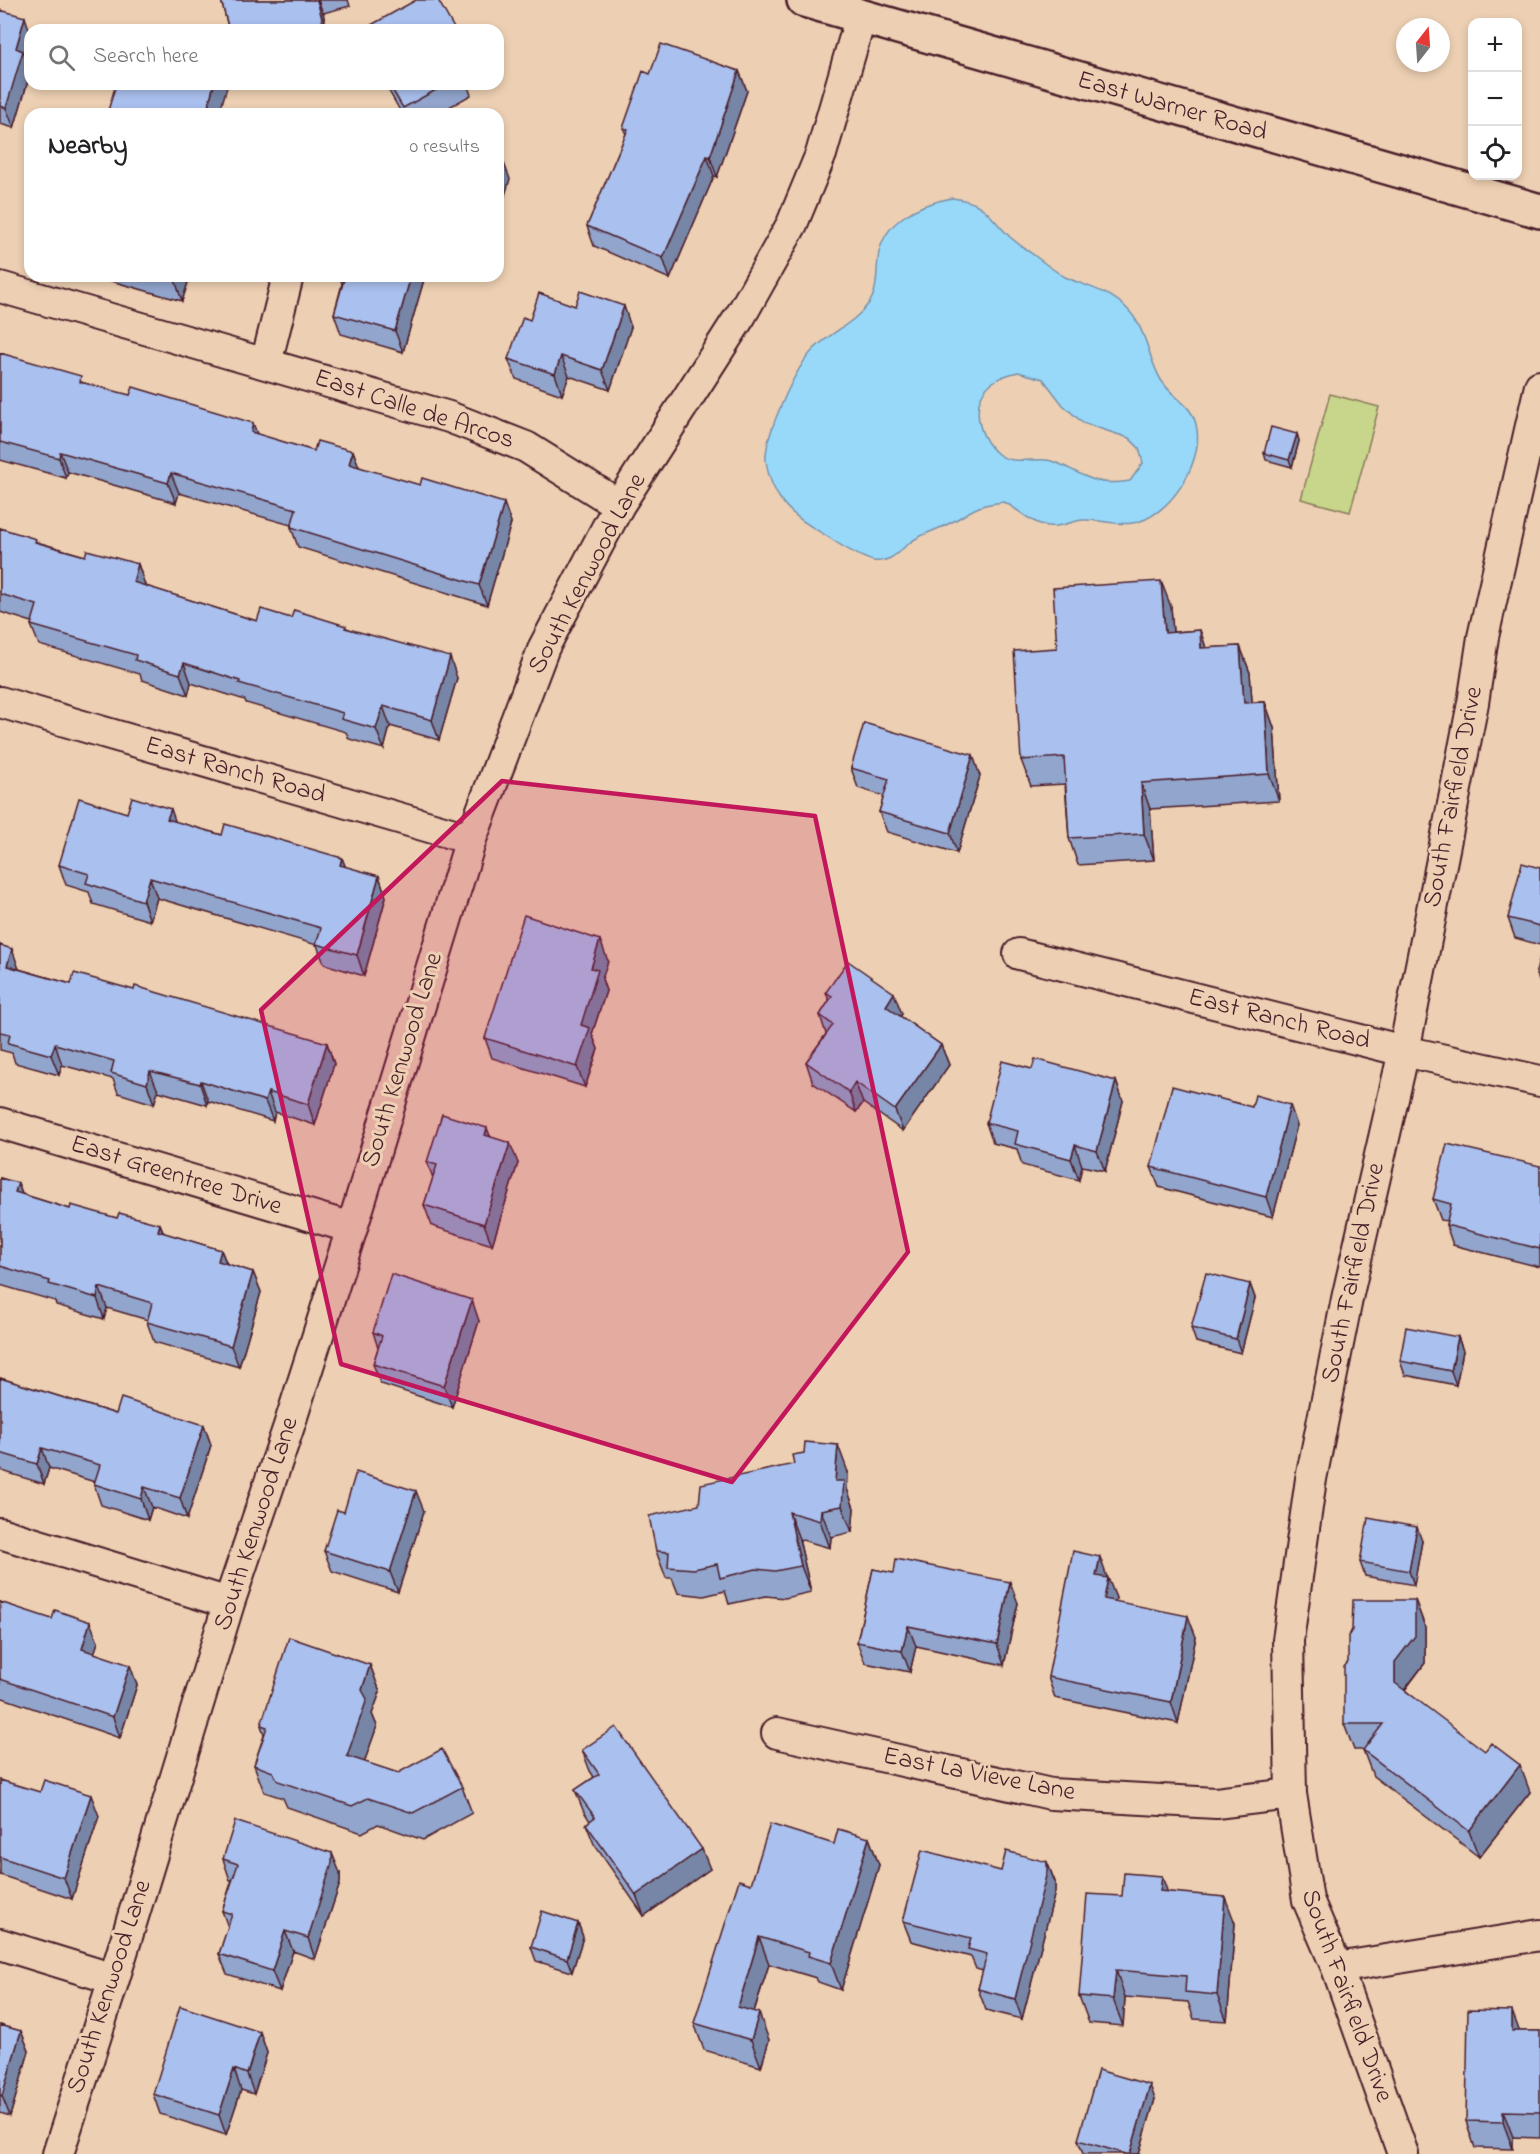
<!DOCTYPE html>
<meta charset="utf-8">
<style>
:root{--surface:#fff;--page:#f2f2f2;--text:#202124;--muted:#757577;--line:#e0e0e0}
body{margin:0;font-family:"Indie Flower",sans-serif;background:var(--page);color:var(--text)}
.controls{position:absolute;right:18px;top:18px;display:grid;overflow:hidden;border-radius:12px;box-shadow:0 3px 9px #0003}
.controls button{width:54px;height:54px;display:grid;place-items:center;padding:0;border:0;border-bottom:2px solid var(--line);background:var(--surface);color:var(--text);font:30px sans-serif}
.compass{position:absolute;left:1396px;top:18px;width:54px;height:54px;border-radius:50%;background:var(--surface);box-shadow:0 3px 9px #0003;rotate:17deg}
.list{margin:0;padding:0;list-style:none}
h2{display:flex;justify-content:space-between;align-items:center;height:78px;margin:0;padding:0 24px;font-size:26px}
h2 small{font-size:20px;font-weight:400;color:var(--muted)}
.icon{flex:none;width:33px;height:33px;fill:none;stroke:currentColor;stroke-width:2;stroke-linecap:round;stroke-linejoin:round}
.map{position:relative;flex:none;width:1540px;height:2154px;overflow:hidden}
.search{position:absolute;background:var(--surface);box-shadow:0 3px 9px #0003;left:24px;top:24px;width:480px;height:66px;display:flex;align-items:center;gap:15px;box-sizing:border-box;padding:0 21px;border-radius:18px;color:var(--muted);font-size:22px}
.panel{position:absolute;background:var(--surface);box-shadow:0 3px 9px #0003;left:24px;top:108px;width:480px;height:174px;border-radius:18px}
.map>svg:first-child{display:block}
</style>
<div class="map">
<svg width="1540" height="2154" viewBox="0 0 1540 2154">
<rect width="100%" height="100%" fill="#edd0b3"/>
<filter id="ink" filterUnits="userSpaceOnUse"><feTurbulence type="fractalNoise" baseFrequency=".0167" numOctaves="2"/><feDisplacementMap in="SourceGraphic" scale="12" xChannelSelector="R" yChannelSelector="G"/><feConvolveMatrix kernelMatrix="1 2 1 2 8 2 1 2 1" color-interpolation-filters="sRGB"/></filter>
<g filter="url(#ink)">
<path fill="#c7d68a" stroke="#887a5a" stroke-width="1.5" d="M1330,394L1379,407L1350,512L1301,499Z"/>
<path fill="#98d9fa" stroke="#798fa7" stroke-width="1.5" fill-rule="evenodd" d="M952,198C987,202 988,216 1010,237C1019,245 1030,252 1039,259C1047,265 1056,272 1065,277C1092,289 1116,292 1134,317C1148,337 1149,360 1161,380C1173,400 1194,403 1197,430C1202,465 1169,517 1133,523C1115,526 1100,519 1083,520C1071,521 1060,528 1048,526C1032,524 1018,509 1004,502C997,503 989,503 982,506C971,509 961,518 950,523C939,529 928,532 917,538C903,545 893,564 874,561C864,559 839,545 830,538C814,528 795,518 783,503C774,491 768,476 766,461C764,436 796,367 813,350C831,332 855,323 869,303C878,290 876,275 878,259C882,221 918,204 952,198ZM1018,372L1043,379L1063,405L1083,423L1129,438L1139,448L1143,463L1130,481C1116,483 1102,484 1089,478C1075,473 1063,463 1047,460C1032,458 1011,465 998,454C977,437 969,400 993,382C1000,377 1009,374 1018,372Z"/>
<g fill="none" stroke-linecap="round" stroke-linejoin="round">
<defs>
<path id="street" d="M0,287L449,417L526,447L619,505
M266,363L288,276
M0,702L471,839
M1019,954L1404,1051L1540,1081
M0,1123L352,1228
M0,1533L229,1603
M777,1733L1051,1794L1216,1803L1291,1794
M0,1944L114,1979
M1337,1968L1540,1935
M58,2154L114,1979L229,1603L289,1426L352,1228L471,839L544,647L619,505L741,315L792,224L821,154L861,16
M1403,2154L1337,1968L1308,1900L1291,1794L1288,1640L1311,1479L1348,1294L1404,1051L1473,703L1483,637L1540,386"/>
<path id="secondary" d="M804,0L1540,211"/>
</defs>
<use href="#street" stroke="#4a1f2b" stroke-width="34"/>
<use href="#secondary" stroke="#4a1f2b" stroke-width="38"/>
<use href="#street" stroke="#edd0b3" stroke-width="30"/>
<use href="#secondary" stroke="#edd0b3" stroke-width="33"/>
</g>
<path fill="#92a5cd" stroke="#4a1f2b" stroke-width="1.5" d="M221,0H348L350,6L323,13L327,30H229Z
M0,10L26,58L30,69V74L14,128L0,124Z
M739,71L747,91L717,177L714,176L670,279L594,246L587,226L626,134L623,128L650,74Z
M385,84H467L471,95L437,114H402Z
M106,276H190L182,301L108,280Z
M340,276H425L403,352L341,334L334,314L342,284Z
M530,320L631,327L610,390L569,376L562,395L516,379L508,359Z
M0,353L84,383L314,451H353L359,467L511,523L487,605L298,547L291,527V525L179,493L176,503L68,472L66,478L0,460Z
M1297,434L1299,441L1292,467L1266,460L1264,453Z
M0,528L37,542L85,556L138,564L145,586L257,621L291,618L347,628L457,678L439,740L390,726L384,749L349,739L346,732L246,703L245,700L191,683L188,695L142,680L140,674L39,645L31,625L32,622L0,612Z
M1171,607L1173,632L1200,630L1206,648L1240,646L1250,673L1252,702H1265L1274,728L1279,801L1150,809L1154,860L1078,865L1069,838L1065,784L1031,786L1021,760L1057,648Z
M851,768L980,776L957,853L887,832L879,812L884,796L858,788Z
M127,813L175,822L222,835L342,858L345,867L379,876L386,897L364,976L324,964L317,945L157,898L150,921L93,904L89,892L66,885L59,865Z
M1540,868V945L1515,938L1508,918Z
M0,945L19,969L71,984L327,1043L334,1064L315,1125L275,1112L273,1121L208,1101L207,1105L158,1091L154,1104L118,1093L113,1079L62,1065L59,1075L15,1063L12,1053L0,1050Z
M608,961L602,979L606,991L592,1034L598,1049L585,1087L492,1058L485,1038Z
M1536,972L1540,973V983Z
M826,992L902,1014L900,1016L941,1045L949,1065L903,1131L863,1103L856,1112L813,1083L806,1062L826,1034L820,1015L829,1001Z
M1032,1069L1116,1081L1123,1101L1105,1171L1082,1166L1079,1180L1022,1165L1017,1149L993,1143L986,1123Z
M1252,1107L1297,1125L1273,1217L1159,1187L1151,1167Z
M490,1136L518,1163L492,1245L432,1226L424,1205L433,1178L427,1162Z
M1540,1166V1267L1453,1245L1446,1225L1447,1221L1441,1220L1433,1199Z
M0,1178L18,1183L22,1194L70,1209L117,1218L160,1224L164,1233L221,1250L227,1264L253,1272L261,1292L239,1367L154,1342L147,1322L148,1320L107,1308L104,1319L56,1305L55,1301L0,1285Z
M1250,1284L1255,1298L1241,1353L1196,1342L1191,1328Z
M479,1321L452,1407L381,1384L373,1364L378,1348L373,1332Z
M1458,1337L1463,1351L1456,1385L1405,1375L1400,1361Z
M0,1378L116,1414L204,1425L211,1445L187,1519L152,1507L148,1520L101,1505L94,1484L95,1482L49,1468L44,1484L2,1471L0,1467Z
M848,1472L847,1489L854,1508L852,1532L831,1537L830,1548L799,1539L811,1592L785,1598L766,1596L729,1604L725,1591L704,1596L678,1593L672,1578H666L656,1551Z
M424,1511L398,1592L332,1571L324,1551L344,1512Z
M1422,1541L1414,1585L1365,1576L1360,1562Z
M873,1569L1018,1603L1004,1665L916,1646L910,1672L865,1663L857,1642Z
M1107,1578L1116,1598L1115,1601L1196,1637L1178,1723L1055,1698L1048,1677Z
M1415,1600L1425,1627V1663L1405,1690L1530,1792L1479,1857L1373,1776L1363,1750H1354L1344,1724Z
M0,1602L98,1642L94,1653L137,1685L120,1738L0,1697Z
M370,1665L380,1692L372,1714L377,1726L364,1762L398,1773L462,1787L472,1813L423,1840L378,1824L362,1833L287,1807L283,1798L264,1792L254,1765L264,1735L261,1725Z
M582,1750L710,1869L644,1916L594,1844L586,1824L590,1821L583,1810L575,1790L594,1777L590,1771Z
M0,1780L99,1816L72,1899L0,1875Z
M869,1838L879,1865L841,1990L818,1982L816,1978L769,1964L754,2012L769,2040L761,2067L704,2050L694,2023L751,1884L834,1844Z
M223,1859L340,1873V1883L315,1959L293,1951L280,1991L227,1974L219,1954L228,1927L222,1911L232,1880H230Z
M1047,1862L1055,1882V1892L1022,2019L986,2010L978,1989L983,1971L976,1969L971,1957L911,1941L903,1921L1001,1871Z
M1168,1892L1235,1923L1227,2021L1194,2019L1188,2002L1125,1997L1123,2026L1089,2023L1079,1996L1122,1896Z
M578,1923L583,1937L572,1972L536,1961L531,1947Z
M0,2025L21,2031L29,2051L10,2116L0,2113Z
M1520,2031H1540V2138L1513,2137V2149L1475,2148L1466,2121Z
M260,2032L267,2053L254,2094L241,2090L226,2135L160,2114L153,2094Z
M1155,2099L1139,2154H1083L1078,2140Z"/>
<path fill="#7786a7" stroke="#4a1f2b" stroke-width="1.5" d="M317,0H318L323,13L327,30H325Z
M25,17L30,32V45L26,58L30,69V74L14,128L6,108L16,48Z
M739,71L747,91L717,177L710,157Z
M214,84H226L227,87L219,114H206Z
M707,156L714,176L670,279L663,258Z
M502,158L510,179L498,218V173Z
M176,276H190L182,301L175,280Z
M411,276H425L403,352L395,331Z
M624,306L631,327L610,390L602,370Z
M561,356L569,376L562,395L555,374Z
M253,423L261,444L251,432Z
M1297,434L1299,441L1292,467L1289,460Z
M353,451L361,472L349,464Z
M60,452L68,472L66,478L59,458Z
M171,473L179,493L176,503L168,483Z
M504,503L511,523L487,605L479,585Z
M138,564L145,585L140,602L133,582Z
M1161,581L1171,607L1175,659L1165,633Z
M1200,630L1209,657L1201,648Z
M1240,646L1250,673L1254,729L1244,703Z
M450,657L457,678L439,740L432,720Z
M184,663L191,683L188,695L180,674Z
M1265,702L1274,728L1279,801L1269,774Z
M383,706L390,726L384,749L376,729Z
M973,755L980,776L957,853L950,833Z
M1141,783L1150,809L1154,860L1144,834Z
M171,809L178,829L167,819Z
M342,858L350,878L340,865Z
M379,876L386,897L364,976L357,955Z
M150,878L157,898L150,921L143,901Z
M600,940L608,961L602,979L606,991L592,1034L598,1049L585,1087L577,1067L581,1025L591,968Z
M12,949L19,969L7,966Z
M894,993L902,1014L893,1026L886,1006Z
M327,1043L334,1064L315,1125L308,1104Z
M55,1044L62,1065L59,1075L51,1055Z
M941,1045L949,1065L903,1131L895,1110Z
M150,1071L158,1091L154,1104L147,1084Z
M201,1081L208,1101L207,1105L200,1084Z
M1116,1081L1123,1101L1105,1171L1097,1151Z
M855,1082L863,1103L856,1112L849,1092Z
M268,1092L275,1112L273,1121L265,1101Z
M1290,1105L1297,1125L1273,1217L1266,1197Z
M487,1128L495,1148L485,1135Z
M510,1143L518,1163L492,1245L484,1224Z
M1075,1145L1082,1166L1079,1180L1071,1159Z
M18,1183L25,1203L15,1192Z
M160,1224L168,1245L158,1231Z
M221,1250L229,1270L218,1261Z
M253,1272L261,1292L239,1367L231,1346Z
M1250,1284L1255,1298L1241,1353L1236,1339Z
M99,1287L107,1308L104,1319L97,1298Z
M472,1300L479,1321L452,1407L444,1386Z
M1458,1337L1463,1351L1456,1385L1451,1371Z
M204,1425L211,1445L187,1519L180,1498Z
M838,1445L848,1472L847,1489L854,1508L852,1532L842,1506L835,1481Z
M42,1448L49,1468L44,1484L37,1464Z
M144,1487L152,1507L148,1520L141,1499Z
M416,1491L424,1511L398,1592L390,1572Z
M821,1510L831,1537L830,1548L820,1521Z
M789,1512L799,1539L811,1592L801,1566Z
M1417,1527L1422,1541L1414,1585L1409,1571Z
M1100,1557L1107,1577L1103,1596L1096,1576Z
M1108,1578L1116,1598L1111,1619L1104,1599Z
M1010,1582L1018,1603L1004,1665L997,1644Z
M1415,1600L1425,1627V1663L1405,1689V1709L1395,1683V1662Z
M1188,1616L1196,1637L1178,1723L1171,1702Z
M90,1622L98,1642L89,1669L82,1649Z
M908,1626L916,1646L910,1672L902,1651Z
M130,1665L137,1685L120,1738L113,1717Z
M370,1665L380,1692L372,1714L377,1726L357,1783L347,1756L362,1690Z
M1520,1765L1530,1792L1479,1857L1469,1831Z
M91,1795L99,1816L72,1899L64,1878Z
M869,1838L879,1865L841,1990L831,1963Z
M702,1849L710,1869L644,1916L636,1895Z
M332,1853L340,1873V1883L315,1959L308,1938Z
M1047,1862L1055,1882V1892L1022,2019L1015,1999Z
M1162,1876L1171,1902L1160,1891Z
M1225,1897L1235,1923L1227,2021L1217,1995Z
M578,1923L583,1937L572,1972L567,1959Z
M285,1931L293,1951L280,1991L272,1971Z
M759,1937L769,1964L747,2033L738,2007Z
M1116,1970L1125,1997L1123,2026L1113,1999Z
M1512,2011L1522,2038L1512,2031Z
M759,2013L769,2040L761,2067L751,2040Z
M21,2031L29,2051L10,2116L2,2096Z
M260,2032L267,2053L254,2094L247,2074Z
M234,2069L241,2090L226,2135L219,2115Z
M1150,2085L1155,2099L1139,2154H1130Z
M1503,2111L1513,2137V2149L1503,2122Z"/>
<path fill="#aac0ee" stroke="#4a1f2b" stroke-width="1.5" d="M221,0H317L325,30H229Z
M416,0H438L455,30H364V29Z
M0,10L25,17L16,48L23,51L6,108L0,106Z
M661,44L739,71L710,157L707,156L663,258L587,226L628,129L623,128L643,71L650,74Z
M116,84H214L206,114H107Z
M389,84H447L403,108Z
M498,157L502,158L498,173Z
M159,276H176L175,280Z
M345,276H411L395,331L334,314Z
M580,291L624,306L602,370L561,356L555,374L508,359L523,317L530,320L539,293L575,306Z
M0,353L81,376L80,382L130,395L133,387L253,423L251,432L314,451L317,441L353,451L349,464L420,485L422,478L504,503L479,585L291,527L296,509L171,473L168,483L60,452L59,458L0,442Z
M1271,427L1297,434L1289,460L1264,453Z
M0,528L36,539L35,542L85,556L87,550L138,564L133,582L257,621L261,609L291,618L294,610L346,626L345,628L450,657L432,720L383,706L376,729L341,719L343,713L239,683L240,681L184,663L180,674L135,660L136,655L31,625L37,605L0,594Z
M1161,581L1165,633L1200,630L1201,648L1240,646L1244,703L1265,702L1269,774L1141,783L1144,834L1069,838L1064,757L1021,760L1014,651L1057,648L1053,588Z
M864,723L973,755L950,833L879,812L889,779L851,768Z
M132,797L171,809L167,819L222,835L225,824L342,858L340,865L379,876L357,955L316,944L321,928L150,878L143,901L86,883L89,874L59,865L79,798L127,813Z
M1522,863L1540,868V926L1508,918Z
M524,915L600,940L591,968L598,970L581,1025L590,1028L577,1067L485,1038Z
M0,945L12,949L7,966L71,984L74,973L134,990L135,986L327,1043L308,1104L268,1092L265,1101L201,1081L200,1084L150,1071L147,1084L111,1073L114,1061L55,1044L51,1055L8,1043L10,1034L0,1032Z
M1540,956V973L1536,972Z
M848,961L894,993L886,1006L941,1045L895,1110L855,1082L849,1092L806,1062L833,1025L820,1015L832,996L826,992Z
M1035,1059L1116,1081L1097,1151L1075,1145L1071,1159L1015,1144L1018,1131L986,1123L1002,1061L1032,1069Z
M1172,1086L1252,1107L1255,1095L1290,1105L1266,1197L1151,1167Z
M442,1114L487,1128L485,1135L510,1143L484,1224L424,1205L437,1165L427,1162Z
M1447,1144L1540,1166V1249L1446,1225L1451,1204L1433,1199Z
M0,1178L18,1183L15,1192L70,1209L71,1205L117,1218L119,1213L160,1224L158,1231L221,1250L218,1261L253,1272L231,1346L147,1322L152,1303L99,1287L97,1298L49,1284L50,1281L0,1266Z
M1206,1273L1250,1284L1236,1339L1191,1328Z
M391,1274L472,1300L444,1386L373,1364L382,1336L373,1332Z
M1406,1327L1458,1337L1451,1371L1400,1361Z
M0,1378L116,1414L121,1398L204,1425L180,1498L144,1487L141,1499L94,1484L100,1465L42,1448L37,1464L0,1453Z
M805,1442L838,1445L835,1481H844L842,1506L821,1510L820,1521L789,1512L801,1566L775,1571L756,1569L720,1578L717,1564L694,1569L668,1567L669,1552L656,1551L649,1516L699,1505L701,1484L794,1464L792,1455L804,1453Z
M356,1472L416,1491L390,1572L324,1551L337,1510L344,1512Z
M1368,1518L1417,1527L1409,1571L1360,1562Z
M1073,1551L1100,1557L1096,1576L1108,1578L1104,1599L1188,1616L1171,1702L1048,1677Z
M896,1559L1010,1582L997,1644L908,1626L902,1651L857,1642L873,1569L894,1573Z
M1353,1600H1415V1636L1395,1662V1683L1485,1751L1491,1743L1520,1765L1469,1831L1363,1750L1383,1724H1344V1667L1348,1662V1636L1352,1630Z
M0,1602L52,1619L55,1610L90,1622L82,1649L130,1665L113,1717L0,1679Z
M289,1637L370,1665L362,1690L367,1699L347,1756L398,1773L442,1749L462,1787L413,1813L368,1798L352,1806L278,1781L273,1772L254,1765L267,1727L261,1725Z
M616,1727L702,1849L636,1895L586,1824L595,1817L575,1790L599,1774L582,1750Z
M0,1780L40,1792L44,1780L91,1795L64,1878L0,1857Z
M235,1821L332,1853V1863L308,1938L285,1931L272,1971L219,1954L232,1914L222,1911L238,1864L223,1859Z
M770,1824L834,1844L838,1829L869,1838L831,1963L808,1956L809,1952L759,1937L738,2007L759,2013L751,2040L694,2023L739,1880L751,1884Z
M922,1850L1001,1871L1006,1851L1047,1862V1872L1015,1999L978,1989L987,1954L968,1949L971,1938L903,1921Z
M1124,1873L1162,1876L1160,1891L1225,1897L1217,1995L1185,1992L1186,1976L1116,1970L1113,1999L1079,1996L1087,1894L1122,1896Z
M542,1911L578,1923L567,1959L531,1947Z
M180,2006L260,2032L247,2074L234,2069L219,2115L153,2094Z
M1468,2010L1512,2011V2031H1540V2112L1503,2111V2122L1466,2121Z
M0,2025L21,2031L2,2096L0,2095Z
M1098,2070L1150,2085L1130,2154H1126L1078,2140Z"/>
</g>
<path fill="#c2185b" fill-opacity="0.2" stroke="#c2185b" stroke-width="4.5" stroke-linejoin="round" d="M502,781L815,816L908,1252L732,1482L341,1364L261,1010Z"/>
<g text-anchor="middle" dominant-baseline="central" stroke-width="6" stroke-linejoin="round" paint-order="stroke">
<g font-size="26" fill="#4a1f2b" stroke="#edd0b3">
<text transform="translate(1172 107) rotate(16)">East Warner Road</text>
<text transform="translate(414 410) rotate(18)">East Calle de Arcos</text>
<text transform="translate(588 574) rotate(-62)">South Kenwood Lane</text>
<text transform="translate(235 771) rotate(16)">East Ranch Road</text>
<text transform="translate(1454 797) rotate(-79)">South Fairfield Drive</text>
<text transform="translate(1279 1020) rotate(14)">East Ranch Road</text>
<text transform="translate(403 1060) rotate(-73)">South Kenwood Lane</text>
<text transform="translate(176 1176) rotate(17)">East Greentree Drive</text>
<text transform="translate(1354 1273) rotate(-78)">South Fairfield Drive</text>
<text transform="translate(257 1524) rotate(-72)">South Kenwood Lane</text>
<text transform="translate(979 1775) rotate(11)">East La Vieve Lane</text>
<text transform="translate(110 1987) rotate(-72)">South Kenwood Lane</text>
<text transform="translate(1346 1996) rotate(70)">South Fairfield Drive</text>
</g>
</g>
</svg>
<div class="controls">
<button>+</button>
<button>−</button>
<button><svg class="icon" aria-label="locate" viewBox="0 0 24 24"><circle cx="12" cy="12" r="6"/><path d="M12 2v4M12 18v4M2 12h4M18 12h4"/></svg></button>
</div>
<svg class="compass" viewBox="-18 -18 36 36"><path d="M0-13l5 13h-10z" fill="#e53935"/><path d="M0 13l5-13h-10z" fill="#757577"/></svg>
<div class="search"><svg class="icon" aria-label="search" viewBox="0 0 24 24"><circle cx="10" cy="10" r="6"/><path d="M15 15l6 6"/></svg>Search here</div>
<section class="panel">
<h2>Nearby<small>0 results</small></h2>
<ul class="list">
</ul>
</section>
</div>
